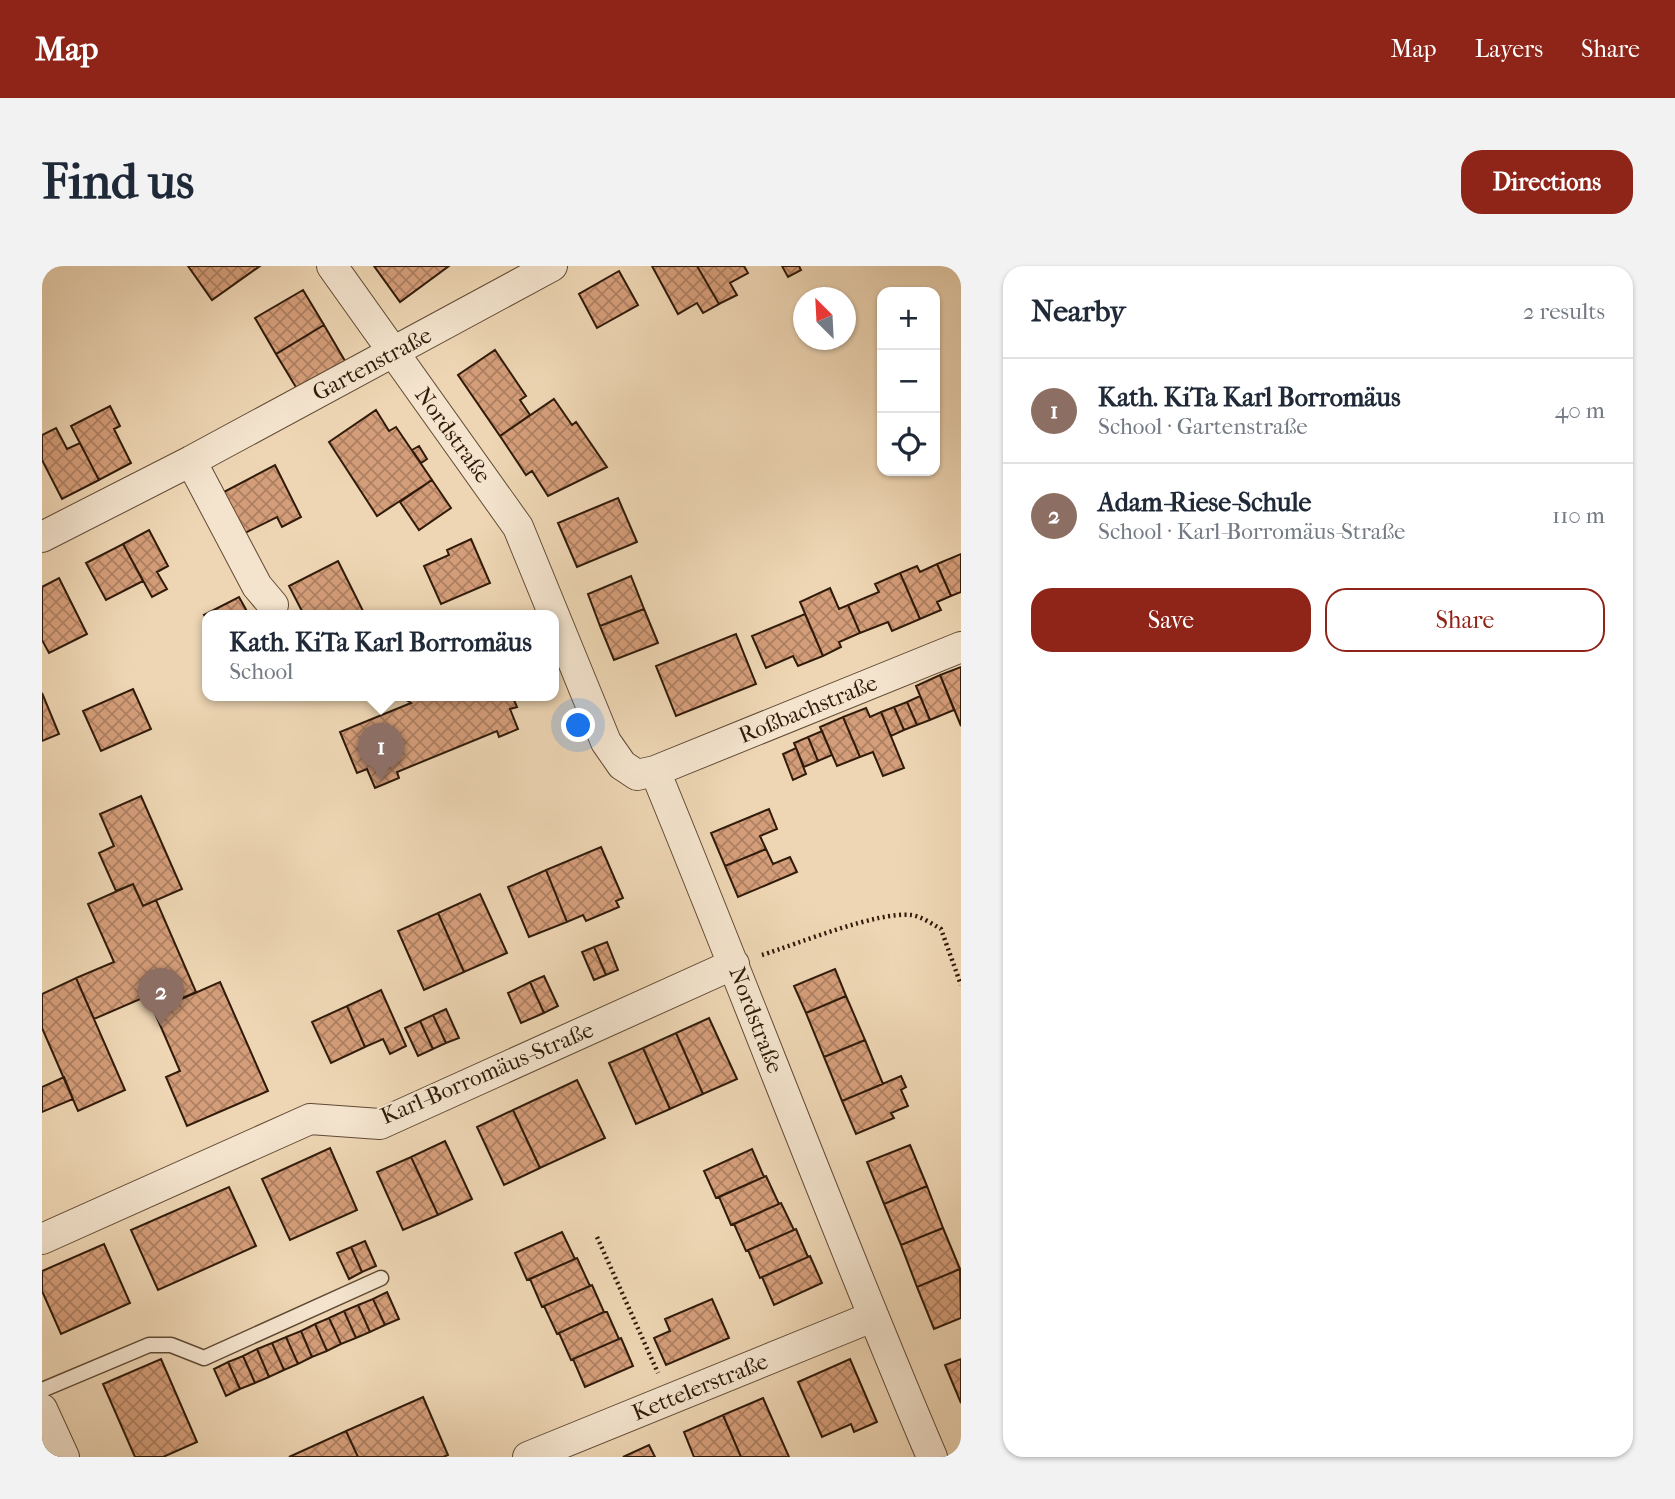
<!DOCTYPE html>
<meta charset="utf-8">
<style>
:root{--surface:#fff;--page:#f2f2f3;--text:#1f2937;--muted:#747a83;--line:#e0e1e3;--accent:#8f2418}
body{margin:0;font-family:"IM FELL French Canon",serif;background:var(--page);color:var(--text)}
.controls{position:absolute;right:21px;top:21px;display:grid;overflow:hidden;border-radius:14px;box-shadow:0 2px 5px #0004}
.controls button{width:63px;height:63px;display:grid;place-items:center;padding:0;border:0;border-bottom:2px solid var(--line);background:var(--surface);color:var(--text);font:35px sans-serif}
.compass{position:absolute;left:751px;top:21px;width:63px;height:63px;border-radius:50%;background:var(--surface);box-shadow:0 2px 5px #0004;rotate:336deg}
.you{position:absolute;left:537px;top:460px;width:24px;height:24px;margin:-18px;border:5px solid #fff;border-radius:50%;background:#1a73e8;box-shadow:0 0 0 10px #1a73e833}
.badge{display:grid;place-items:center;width:46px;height:46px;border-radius:50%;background:var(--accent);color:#fff;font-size:23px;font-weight:700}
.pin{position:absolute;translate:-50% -58px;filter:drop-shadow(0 2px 4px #0008)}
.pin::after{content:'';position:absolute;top:37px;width:24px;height:21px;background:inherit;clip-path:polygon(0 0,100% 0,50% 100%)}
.popup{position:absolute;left:160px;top:344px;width:357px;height:91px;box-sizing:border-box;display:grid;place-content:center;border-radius:14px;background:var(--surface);filter:drop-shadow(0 2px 5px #0005);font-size:23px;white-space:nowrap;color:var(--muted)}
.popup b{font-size:26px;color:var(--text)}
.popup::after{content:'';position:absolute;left:50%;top:100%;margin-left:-14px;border:14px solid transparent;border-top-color:var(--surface)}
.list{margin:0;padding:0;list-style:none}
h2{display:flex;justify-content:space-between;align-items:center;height:91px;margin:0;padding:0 28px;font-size:30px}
h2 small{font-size:23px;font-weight:400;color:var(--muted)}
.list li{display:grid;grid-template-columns:46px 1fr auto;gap:21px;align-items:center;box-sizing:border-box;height:105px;padding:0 28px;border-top:2px solid var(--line)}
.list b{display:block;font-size:26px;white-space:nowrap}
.list p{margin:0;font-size:23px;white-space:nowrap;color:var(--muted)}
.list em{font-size:23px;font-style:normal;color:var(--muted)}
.actions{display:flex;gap:14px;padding:21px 28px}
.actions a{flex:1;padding:16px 0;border:2px solid var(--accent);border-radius:21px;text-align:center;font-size:24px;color:var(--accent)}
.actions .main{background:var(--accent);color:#fff}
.icon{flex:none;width:38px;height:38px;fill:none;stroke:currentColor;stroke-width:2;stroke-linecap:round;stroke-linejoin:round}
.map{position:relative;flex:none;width:919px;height:1191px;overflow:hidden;border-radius:21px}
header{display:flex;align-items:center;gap:42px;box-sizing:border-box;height:98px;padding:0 35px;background:var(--accent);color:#fff}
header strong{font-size:33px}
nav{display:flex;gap:38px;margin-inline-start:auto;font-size:24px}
.intro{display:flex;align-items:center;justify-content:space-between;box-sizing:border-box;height:168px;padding:0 42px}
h1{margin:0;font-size:49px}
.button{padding:18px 32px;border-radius:21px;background:var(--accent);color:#fff;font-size:24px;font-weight:700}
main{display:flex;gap:42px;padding:0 42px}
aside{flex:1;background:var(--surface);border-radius:21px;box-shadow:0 2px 5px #0004}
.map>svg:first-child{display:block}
</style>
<header>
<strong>Map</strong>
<nav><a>Map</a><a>Layers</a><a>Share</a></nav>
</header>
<div class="intro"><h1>Find us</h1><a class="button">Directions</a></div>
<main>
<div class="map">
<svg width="919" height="1191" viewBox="0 0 919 1191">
<defs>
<pattern id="building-cross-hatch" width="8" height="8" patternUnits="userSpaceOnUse" patternTransform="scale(1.75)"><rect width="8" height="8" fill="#d59e7a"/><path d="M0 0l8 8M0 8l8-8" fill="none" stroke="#ad8062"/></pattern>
</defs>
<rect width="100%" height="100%" fill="#eed6b4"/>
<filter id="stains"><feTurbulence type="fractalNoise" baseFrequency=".00286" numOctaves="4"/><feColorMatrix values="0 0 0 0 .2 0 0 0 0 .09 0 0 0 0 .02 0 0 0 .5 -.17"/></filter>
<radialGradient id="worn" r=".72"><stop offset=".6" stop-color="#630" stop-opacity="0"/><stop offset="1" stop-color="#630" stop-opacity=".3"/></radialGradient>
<path fill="url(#building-cross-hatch)" stroke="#301b0a" stroke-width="2" d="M146,0H218L170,34Z
M332,0H407L358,36Z
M610,0H655L677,38L661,47L655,37L636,48Z
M655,0H702L706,7L688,17L695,29L677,38Z
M740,0H757L759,4L746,11Z
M577,5L596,39L555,62L537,28Z
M261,24L282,59L234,88L213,52Z
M282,59L303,95L255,123L234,88Z
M453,84L484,130L478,134L488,149L458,170L416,109Z
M512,133L530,159L534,156L565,201L506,230L490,205L484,209L458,170Z
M68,140L78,160L72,163L89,197L57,214L29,160Z
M334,144L347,165L354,161L390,214L335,250L287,176Z
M14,162L25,183L38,177L57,214L20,233L0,194V169Z
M377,180L385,193L379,197L370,184Z
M233,199L259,251L240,261L235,251L201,268L180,227Z
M390,214L409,242L377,264L358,236Z
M576,232L595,276L535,301L516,257Z
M107,264L126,300L115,306L125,323L110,331L81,278Z
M429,273L448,317L399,338L382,300L407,289L405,284Z
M81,278L101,315L64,334L44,297Z
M919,288V326L909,330L895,298Z
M296,295L323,349H262L247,320Z
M895,298L909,330L895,336L899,344L878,353L858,307L875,300L878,306Z
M858,307L878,353L850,365L846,356L818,367L806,339L837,326L833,318Z
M589,310L602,343L558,360L546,328Z
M17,312L45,368L7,387L0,374V321Z
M788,322L797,343L806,339L818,367L797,376L799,381L781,390L758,336Z
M197,331L207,349H166V355L162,349Z
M602,343L616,377L572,394L558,360Z
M763,348L781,390L756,400L751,390L724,402L710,370Z
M694,368L714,418L634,450L614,400Z
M919,401V460L898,409Z
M898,409L912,444L888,454L874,420Z
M91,423L109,463L59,485L41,445Z
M0,427L17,468L0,475Z
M357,429H383L382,431L387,429H470L475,441L468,443L476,463L457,471L455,465L355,506L357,512L333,522L325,503L315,507L298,466L369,437Z
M878,430L888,454L875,459L865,436Z
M865,436L875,459L862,464L852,441Z
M852,441L862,464L849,470L839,446Z
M824,442L828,451L839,446L862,502L841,510L831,486L818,491L801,451Z
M801,451L818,491L795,500L778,461Z
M780,465L790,489L776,495L766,471Z
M766,471L776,495L762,501L752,477Z
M754,482L764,508L751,514L741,488Z
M99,530L140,623L101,640L91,618L74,625L57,587L72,580L58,548Z
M727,543L735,563L718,570L724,583L683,600L669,567Z
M559,581L581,632L574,635L577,641L544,655L541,649L525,656L504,604Z
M724,583L731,598L748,591L755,606L696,631L683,600Z
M504,604L525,656L487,671L466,621Z
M91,618L101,640L114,634L154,726L112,745L105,730L52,753L34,712L72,696L46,638Z
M438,628L465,687L422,706L396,647Z
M396,647L422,706L382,724L356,665Z
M565,676L576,704L564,709L552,681Z
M552,681L564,709L552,714L540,686Z
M793,703L804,730L764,747L752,720Z
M502,710L516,740L502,747L488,716Z
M34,712L83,824L36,845L0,762V728Z
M178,716L226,825L145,860L124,811L138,805L112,745Z
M488,716L502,747L479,757L466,727Z
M339,724L364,780L348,788L341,773L323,781L305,740Z
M804,730L823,774L782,791L764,747Z
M305,740L323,781L289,797L270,756Z
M404,743L417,772L404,777L391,749Z
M391,749L404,777L391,783L378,755Z
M667,752L695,813L661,828L634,767Z
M378,755L391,783L376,790L363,762Z
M634,767L661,828L628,843L601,782Z
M823,774L841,818L800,835L782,791Z
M601,782L628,843L594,858L567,797Z
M859,810L864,821L859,824L866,840L849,847L852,852L814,868L800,835Z
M22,811L31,833L0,846V821Z
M535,814L563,872L498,902L471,844Z
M471,844L498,902L462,919L435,861Z
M403,875L430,933L396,949L369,891Z
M868,879L885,920L842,938L825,896Z
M288,882L315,944L248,974L220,913Z
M710,883L722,911L674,932L662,905Z
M369,891L396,949L361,964L335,906Z
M724,910L737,938L689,959L677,931Z
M885,920L901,962L859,979L842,938Z
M187,921L214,980L116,1024L89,964Z
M739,937L752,964L704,985L692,958Z
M901,962L918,1003L875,1021L859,979Z
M754,963L766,991L718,1012L706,984Z
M520,966L533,993L485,1014L473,987Z
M323,975L334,1000L320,1006L309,981Z
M62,978L88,1037L19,1068L0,1025V1005Z
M309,981L320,1006L307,1013L295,987Z
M768,990L780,1017L732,1039L720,1011Z
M535,992L548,1020L500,1041L488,1013Z
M918,1003L919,1052L892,1063L875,1021Z
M550,1019L562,1046L515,1068L502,1040Z
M345,1026L357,1053L343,1059L331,1033Z
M331,1033L343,1059L328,1066L316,1039Z
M670,1033L687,1072L624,1099L612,1072L628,1065L623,1053Z
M316,1039L328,1066L314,1072L302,1045Z
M302,1045L314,1072L299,1078L287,1052Z
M562,1046H565L577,1073L529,1094L517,1067Z
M287,1052L299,1078L285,1085L273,1058Z
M273,1058L285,1085L270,1091L259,1065Z
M259,1065L270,1091L256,1098L244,1071Z
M244,1071L256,1098L242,1104L230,1077Z
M579,1072L591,1100L543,1121L531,1093Z
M230,1077L242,1104L227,1111L215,1083Z
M215,1083L227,1111L213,1117L201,1090Z
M201,1090L213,1117L198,1123L186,1096Z
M119,1093L155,1176L121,1191H93L61,1118Z
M808,1093L835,1156L812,1166L809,1158L780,1171L756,1116Z
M919,1093V1137L903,1099Z
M186,1096L198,1123L184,1130L172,1103Z
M381,1131L406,1189L401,1191H316L304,1165Z
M721,1132L747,1191H699L681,1149Z
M681,1149L699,1191H652L642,1166Z
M304,1165L316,1191H247Z
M607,1179L613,1191H581Z"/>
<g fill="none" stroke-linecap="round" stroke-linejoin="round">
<defs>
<path id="lane" d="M0,1124L107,1079H129L162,1092L339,1012"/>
<path id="street" d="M290,0L476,261L512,349
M149,195L215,320L231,339
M0,271L149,195L510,0
M512,349L564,476L580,499L595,509L613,505C707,733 793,964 890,1191
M613,505L919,381
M0,973L268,853L338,858L692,698
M0,1143L22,1191
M486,1191L830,1051"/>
</defs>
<use href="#lane" stroke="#604a34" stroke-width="17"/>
<use href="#street" stroke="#604a34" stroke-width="32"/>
<path stroke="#301b0a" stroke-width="4.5" stroke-dasharray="2 3.5" stroke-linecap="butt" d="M720,689C755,678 836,645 869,649C879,650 890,658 899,663L919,719
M555,971L616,1107"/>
<use href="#lane" stroke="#f4e4ce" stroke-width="14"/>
<use href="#street" stroke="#f4e4ce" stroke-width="30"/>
</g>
<g text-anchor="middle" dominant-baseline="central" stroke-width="5" stroke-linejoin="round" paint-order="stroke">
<g font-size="23" fill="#301b0a" stroke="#f4e4ce">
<text transform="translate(330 98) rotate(-28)">Gartenstraße</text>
<text transform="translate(411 169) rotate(54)">Nordstraße</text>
<text transform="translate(766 443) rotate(-22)">Roßbachstraße</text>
<text transform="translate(714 754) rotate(69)">Nordstraße</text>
<text transform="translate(445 807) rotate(-23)">Karl-Borromäus-Straße</text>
<text transform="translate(658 1121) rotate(-22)">Kettelerstraße</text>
</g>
</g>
<rect width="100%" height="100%" filter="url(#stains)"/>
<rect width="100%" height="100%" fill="url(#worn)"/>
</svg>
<div class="controls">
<button>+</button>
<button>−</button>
<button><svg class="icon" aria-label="locate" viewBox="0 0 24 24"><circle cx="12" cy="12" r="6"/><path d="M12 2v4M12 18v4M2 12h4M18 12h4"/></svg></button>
</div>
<svg class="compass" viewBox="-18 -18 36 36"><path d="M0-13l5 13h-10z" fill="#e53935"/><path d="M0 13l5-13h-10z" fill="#747a83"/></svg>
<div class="you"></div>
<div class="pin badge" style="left:339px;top:515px;background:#8d6e63">1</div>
<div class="popup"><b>Kath. KiTa Karl Borromäus</b>School</div>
<div class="pin badge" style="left:119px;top:760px;background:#8d6e63">2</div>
</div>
<aside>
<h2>Nearby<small>2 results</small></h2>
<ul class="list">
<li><span class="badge" style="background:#8d6e63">1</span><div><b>Kath. KiTa Karl Borromäus</b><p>School · Gartenstraße</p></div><em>40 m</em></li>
<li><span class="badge" style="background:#8d6e63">2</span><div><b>Adam-Riese-Schule</b><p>School · Karl-Borromäus-Straße</p></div><em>110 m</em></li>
</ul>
<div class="actions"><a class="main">Save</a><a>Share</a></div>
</aside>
</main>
